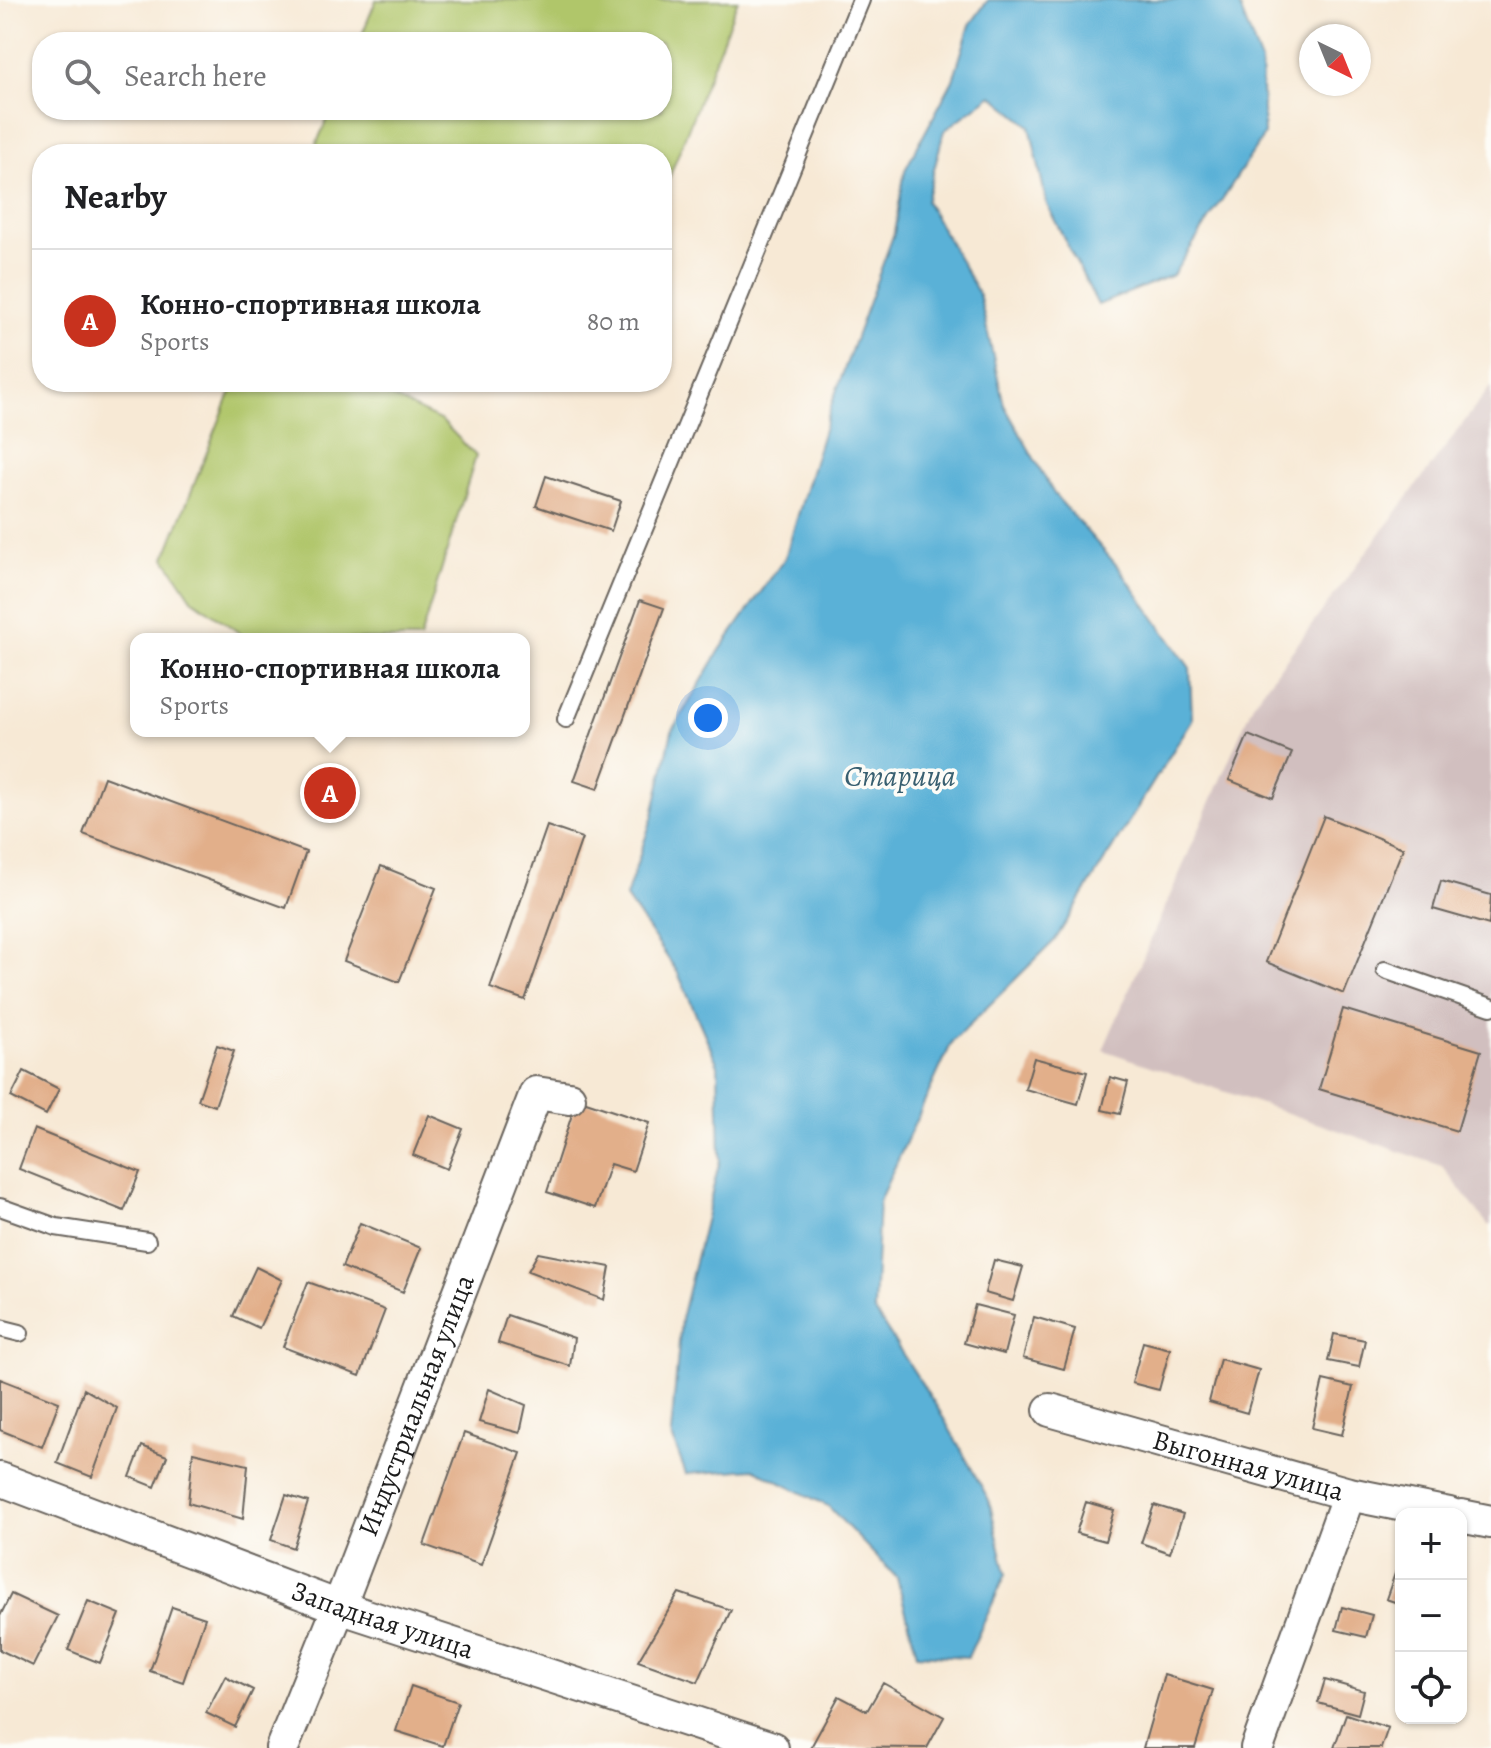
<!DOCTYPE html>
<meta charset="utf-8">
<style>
:root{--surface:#fff;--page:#f6f6f6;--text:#202124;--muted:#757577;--line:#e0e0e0;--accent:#c8321e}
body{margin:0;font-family:Alegreya,serif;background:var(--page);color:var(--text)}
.controls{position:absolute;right:24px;bottom:24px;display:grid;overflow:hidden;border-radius:16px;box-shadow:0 2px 6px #0004}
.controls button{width:72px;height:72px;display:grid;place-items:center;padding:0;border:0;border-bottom:2px solid var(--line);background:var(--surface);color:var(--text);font:40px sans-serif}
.compass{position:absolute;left:1299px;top:24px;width:72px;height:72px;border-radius:50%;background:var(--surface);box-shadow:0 2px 6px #0004;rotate:137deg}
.you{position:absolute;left:708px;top:718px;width:28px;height:28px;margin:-20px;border:6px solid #fff;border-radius:50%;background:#1a73e8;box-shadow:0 0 0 12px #1a73e833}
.badge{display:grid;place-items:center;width:52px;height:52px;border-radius:50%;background:var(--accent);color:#fff;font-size:26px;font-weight:700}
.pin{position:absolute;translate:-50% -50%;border:4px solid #fff;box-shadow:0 2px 8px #0006}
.popup{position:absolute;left:130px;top:633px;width:400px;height:104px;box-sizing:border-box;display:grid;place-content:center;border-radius:16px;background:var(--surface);filter:drop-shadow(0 2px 6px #0005);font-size:26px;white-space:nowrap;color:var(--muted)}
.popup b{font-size:30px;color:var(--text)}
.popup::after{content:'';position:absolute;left:50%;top:100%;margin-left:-16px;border:16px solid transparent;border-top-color:var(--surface)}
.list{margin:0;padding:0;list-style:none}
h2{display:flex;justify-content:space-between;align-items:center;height:104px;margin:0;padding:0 32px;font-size:34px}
h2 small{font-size:26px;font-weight:400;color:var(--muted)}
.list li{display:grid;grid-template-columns:52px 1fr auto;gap:24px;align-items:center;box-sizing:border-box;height:144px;padding:0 32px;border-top:2px solid var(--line)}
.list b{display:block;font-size:30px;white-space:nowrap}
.list p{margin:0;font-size:26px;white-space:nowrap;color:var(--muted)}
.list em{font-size:26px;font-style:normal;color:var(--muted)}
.icon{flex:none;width:44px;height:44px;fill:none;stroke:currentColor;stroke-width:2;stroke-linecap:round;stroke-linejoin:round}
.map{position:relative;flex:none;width:1491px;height:1748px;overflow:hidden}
.search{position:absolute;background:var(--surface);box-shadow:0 2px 6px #0004;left:32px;top:32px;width:640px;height:88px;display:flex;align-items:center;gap:20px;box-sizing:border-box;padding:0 28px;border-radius:32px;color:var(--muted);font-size:30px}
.panel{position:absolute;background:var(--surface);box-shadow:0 2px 6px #0004;left:32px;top:144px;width:640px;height:248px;border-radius:32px}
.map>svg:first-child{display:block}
</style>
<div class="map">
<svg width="1491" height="1748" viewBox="0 0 1491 1748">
<rect width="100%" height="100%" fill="#fdfcf7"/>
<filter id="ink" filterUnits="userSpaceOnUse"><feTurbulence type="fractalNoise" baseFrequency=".0125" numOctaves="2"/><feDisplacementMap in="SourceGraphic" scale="16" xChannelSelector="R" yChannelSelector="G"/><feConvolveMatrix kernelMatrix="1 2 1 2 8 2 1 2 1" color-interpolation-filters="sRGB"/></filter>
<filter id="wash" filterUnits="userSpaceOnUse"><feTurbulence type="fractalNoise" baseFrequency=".006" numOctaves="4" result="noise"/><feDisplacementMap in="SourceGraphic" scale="32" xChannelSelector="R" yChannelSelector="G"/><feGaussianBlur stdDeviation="1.8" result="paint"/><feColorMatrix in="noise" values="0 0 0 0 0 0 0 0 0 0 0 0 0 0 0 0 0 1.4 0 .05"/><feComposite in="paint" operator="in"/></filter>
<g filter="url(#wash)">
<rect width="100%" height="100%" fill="#f7e9d5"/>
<path fill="#d1bfbf" d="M1491,386V1225L1489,1226L1442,1166L1103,1050L1254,702Z"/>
<path fill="#b0c66b" stroke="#667144" stroke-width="2" d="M376,0H738L662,196V154H312L331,110H662V42H359Z
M242,382H360L442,421L476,456L420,639H248L192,599L165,558L230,394Z"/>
<path fill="#5ab1d7" stroke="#3b667a" stroke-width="2" d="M988,0H1237L1261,62L1264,135L1173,275L1098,305L1047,205L1030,126L992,95L944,131L926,201L979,294L1004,405L1054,494L1120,569L1190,668L1192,720L1055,940L952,1042L879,1201L874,1310L939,1410L989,1500L1006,1574L968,1657L917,1654L897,1578L828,1506L754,1469L686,1474L671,1434L681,1319L720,1160L718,1065L678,973L626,897L653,815L672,731L720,650L785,558L832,403L894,233L905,170L953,80L970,25Z"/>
<g id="blocks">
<path fill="#e2af8a" d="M546,476L621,501L611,531L536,506Z
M640,600L664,608L598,789L574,781Z
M1248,735L1292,753L1273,798L1229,780Z
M104,777L306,852L286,908L83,834Z
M1324,816L1403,848L1344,994L1266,962Z
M547,826L582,838L525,1000L490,988Z
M381,866L436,888L399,982L344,961Z
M1441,881L1491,895L1489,925L1433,909Z
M1343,1009L1481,1051L1457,1131L1319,1089Z
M217,1045L234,1051L215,1106L198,1100Z
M1034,1058L1087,1072L1078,1104L1025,1089Z
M24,1071L59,1089L46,1115L11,1097Z
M1110,1077L1128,1082L1120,1114L1102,1110Z
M577,1099L649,1123L633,1171L610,1164L595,1208L547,1192Z
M429,1115L463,1129L447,1169L413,1155Z
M34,1129L140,1172L124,1211L19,1169Z
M360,1223L421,1248L403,1292L342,1267Z
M538,1253L610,1267L604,1300L528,1271Z
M994,1260L1023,1267L1013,1301L985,1293Z
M256,1267L282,1280L259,1328L233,1316Z
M308,1282L385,1310L360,1376L283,1347Z
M975,1305L1014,1315L1004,1354L964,1343Z
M507,1315L574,1338L570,1366L498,1343Z
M1034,1317L1075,1329L1064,1369L1023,1358Z
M1334,1334L1365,1340L1359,1367L1328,1361Z
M1143,1342L1170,1349L1159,1390L1132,1383Z
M1220,1359L1259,1370L1247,1413L1209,1402Z
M0,1379L59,1402L42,1447L0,1430Z
M1323,1380L1353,1387L1342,1435L1312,1428Z
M84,1389L117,1408L92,1477L57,1463Z
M489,1389L526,1405L520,1433L479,1422Z
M464,1433L521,1453L481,1565L424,1545Z
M142,1446L167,1456L155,1487L130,1477Z
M193,1452L248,1465L243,1519L188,1503Z
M286,1495L308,1502L293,1548L271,1540Z
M1086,1502L1114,1510L1105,1541L1076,1533Z
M1154,1505L1183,1514L1170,1553L1141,1543Z
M1398,1565L1401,1566V1604L1386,1599Z
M679,1593L731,1610L698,1682L638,1661Z
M11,1594L58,1616L33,1666L0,1650V1616Z
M88,1601L120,1614L100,1663L68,1650Z
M172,1607L205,1618L183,1682L150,1671Z
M1342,1607L1372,1615L1366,1637L1336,1630Z
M1164,1675L1213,1690L1195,1748H1143Z
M225,1676L253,1690L235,1727L206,1713Z
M1325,1680L1364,1691L1358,1714L1318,1703Z
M883,1683L944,1717L927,1748L811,1747L839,1696L867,1711Z
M411,1686L458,1702L443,1746L396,1731Z
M1346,1714L1388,1728L1381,1748H1334Z"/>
</g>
</g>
<g filter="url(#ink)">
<use href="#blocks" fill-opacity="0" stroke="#69645d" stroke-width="2"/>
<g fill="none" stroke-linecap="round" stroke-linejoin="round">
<defs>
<path id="lane" d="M566,719L861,0
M1385,970L1491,1007
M0,1207L56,1227L147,1241
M0,1328L20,1333"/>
<g id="street">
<path id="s1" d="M1050,1410L1349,1494L1449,1514"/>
<path id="s2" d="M0,1479L339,1607L772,1748"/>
<path d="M1461,1516L1491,1522"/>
<path id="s3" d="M282,1748L339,1607L536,1093L569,1098"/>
<path d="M1257,1748L1349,1494"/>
</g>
</defs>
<use href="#lane" stroke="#69645d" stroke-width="20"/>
<use href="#street" stroke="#69645d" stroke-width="36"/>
<use href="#lane" stroke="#fff" stroke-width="16"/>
<use href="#street" stroke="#fff" stroke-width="32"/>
</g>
</g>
<g text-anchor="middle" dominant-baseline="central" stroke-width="7" stroke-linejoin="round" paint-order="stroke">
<g font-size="28" fill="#1c1c1c" stroke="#fdfcf7">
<text stroke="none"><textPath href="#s3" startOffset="368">Индустриальная улица</textPath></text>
<text stroke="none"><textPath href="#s1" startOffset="206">Выгонная улица</textPath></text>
<text stroke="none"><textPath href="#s2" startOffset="408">Западная улица</textPath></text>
</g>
<g font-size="30" font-style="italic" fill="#385f70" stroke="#fdfcf7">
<text x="900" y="776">Старица</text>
</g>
</g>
</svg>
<div class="controls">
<button>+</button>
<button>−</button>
<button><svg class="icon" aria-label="locate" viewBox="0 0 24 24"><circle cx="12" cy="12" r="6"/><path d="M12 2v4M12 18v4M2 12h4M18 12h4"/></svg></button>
</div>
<svg class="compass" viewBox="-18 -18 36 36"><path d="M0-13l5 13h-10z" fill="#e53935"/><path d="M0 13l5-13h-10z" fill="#757577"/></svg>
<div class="you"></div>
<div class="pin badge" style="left:330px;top:793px">A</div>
<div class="popup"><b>Конно-спортивная школа</b>Sports</div>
<div class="search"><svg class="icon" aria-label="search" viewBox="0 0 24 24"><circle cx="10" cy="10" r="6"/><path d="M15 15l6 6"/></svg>Search here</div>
<section class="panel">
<h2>Nearby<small></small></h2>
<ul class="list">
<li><span class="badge">A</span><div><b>Конно-спортивная школа</b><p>Sports</p></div><em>80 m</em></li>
</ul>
</section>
</div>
